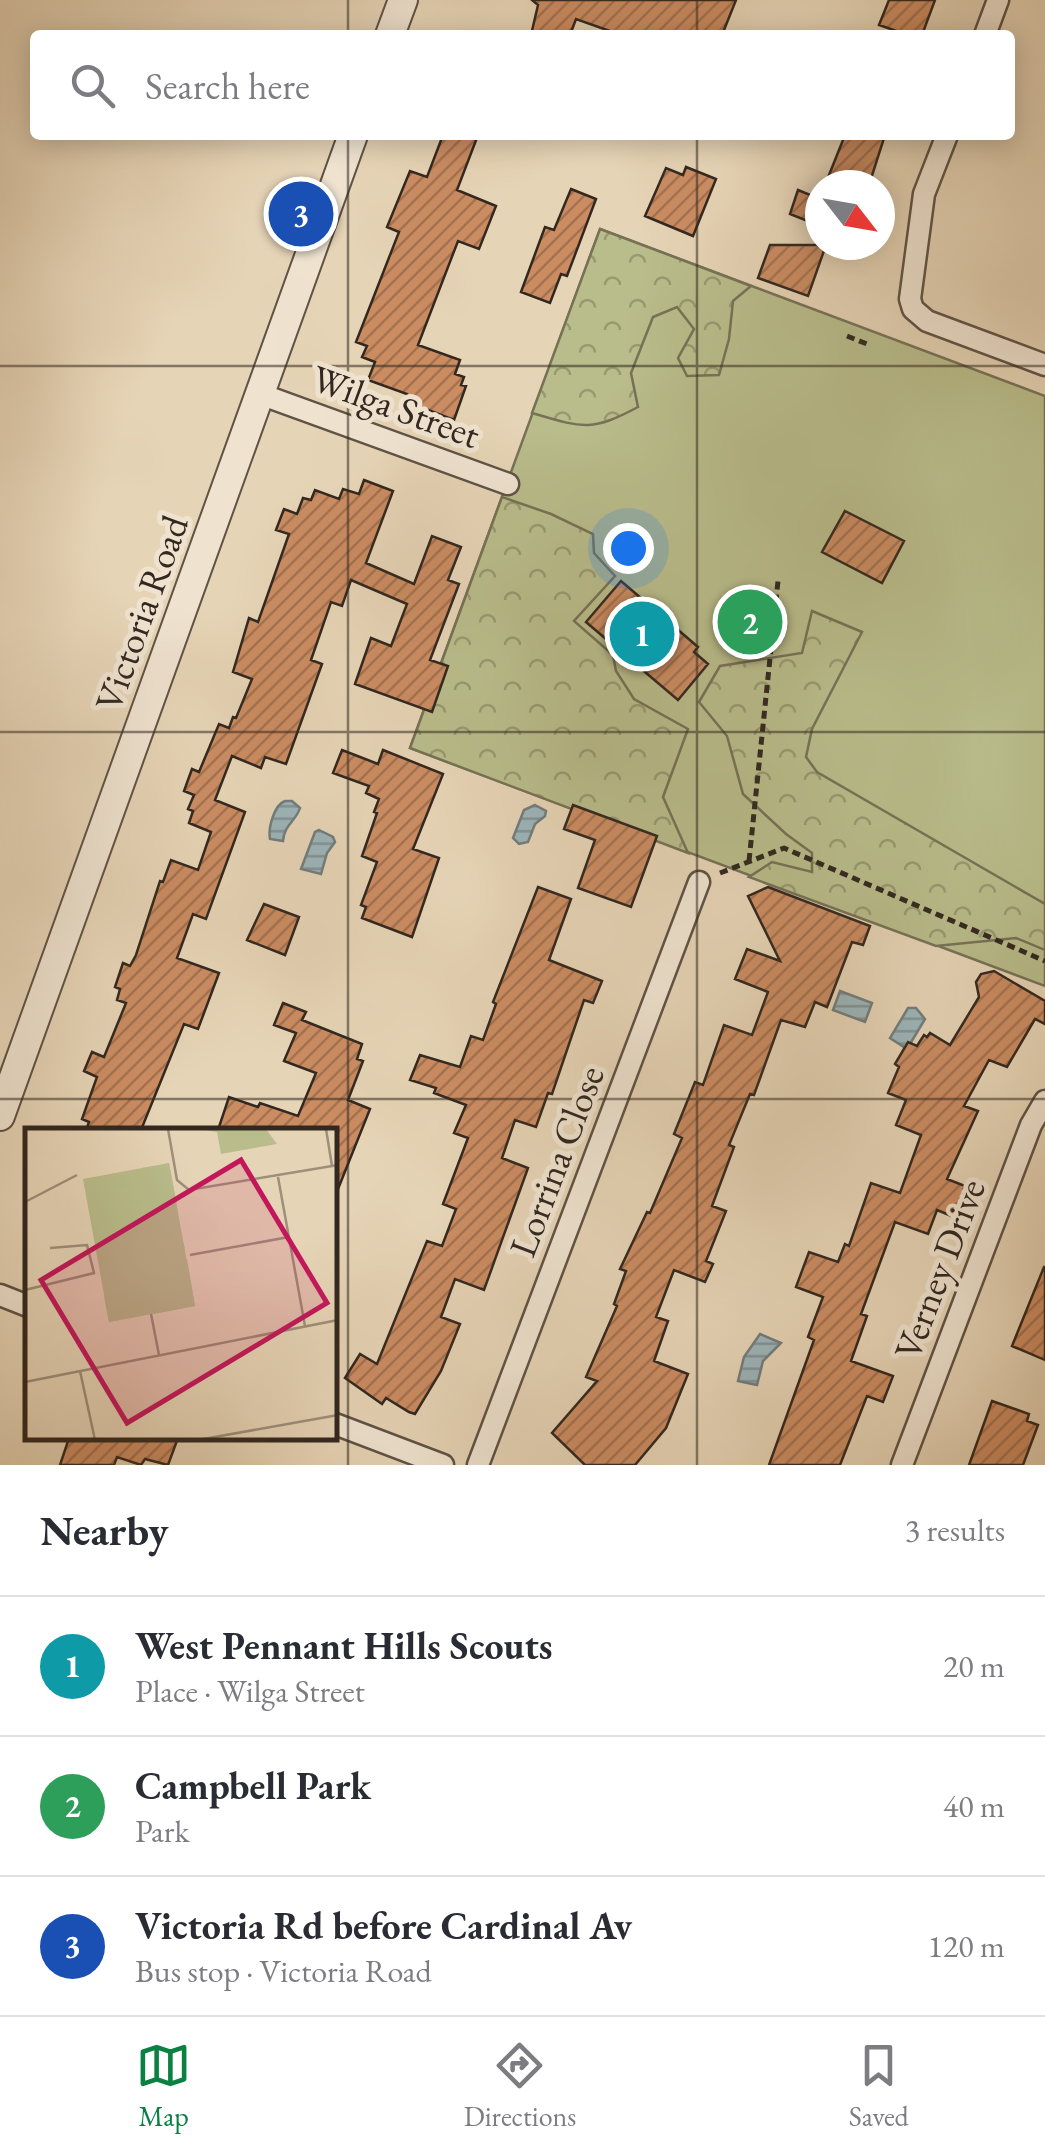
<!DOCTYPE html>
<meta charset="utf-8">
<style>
:root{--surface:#fff;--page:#f2f2f3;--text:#2b2b33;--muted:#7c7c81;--line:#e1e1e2;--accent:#0b8043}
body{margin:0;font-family:"EB Garamond",serif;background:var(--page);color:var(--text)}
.compass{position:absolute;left:805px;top:170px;width:90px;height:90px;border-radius:50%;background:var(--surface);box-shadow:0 5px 25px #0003;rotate:121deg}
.you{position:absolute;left:628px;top:548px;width:35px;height:35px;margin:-25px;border:8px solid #fff;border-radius:50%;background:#1a73e8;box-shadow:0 0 0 15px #1a73e833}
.badge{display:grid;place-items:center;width:65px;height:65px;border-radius:50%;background:var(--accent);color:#fff;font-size:32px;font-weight:700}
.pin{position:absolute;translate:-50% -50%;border:5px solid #fff;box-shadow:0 2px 10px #0006}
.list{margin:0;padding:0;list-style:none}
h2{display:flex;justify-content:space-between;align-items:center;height:130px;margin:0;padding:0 40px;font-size:42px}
h2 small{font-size:32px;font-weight:400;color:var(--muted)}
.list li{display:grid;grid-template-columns:65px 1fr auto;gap:30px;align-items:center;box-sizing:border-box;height:140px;padding:0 40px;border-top:2px solid var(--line)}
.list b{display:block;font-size:38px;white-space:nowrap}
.list p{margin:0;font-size:32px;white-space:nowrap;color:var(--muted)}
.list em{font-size:32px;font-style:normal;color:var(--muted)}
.icon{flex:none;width:55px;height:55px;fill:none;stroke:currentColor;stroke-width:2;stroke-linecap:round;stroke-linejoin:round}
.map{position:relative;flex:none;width:1045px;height:1465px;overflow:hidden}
.search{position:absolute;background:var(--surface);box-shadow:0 5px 25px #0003;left:30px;right:30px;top:30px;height:110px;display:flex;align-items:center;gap:25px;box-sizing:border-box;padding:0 35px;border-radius:10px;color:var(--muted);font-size:38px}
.sheet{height:550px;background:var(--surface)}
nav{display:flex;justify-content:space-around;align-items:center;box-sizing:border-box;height:140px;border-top:2px solid var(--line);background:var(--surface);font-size:28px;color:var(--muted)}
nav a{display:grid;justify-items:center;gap:5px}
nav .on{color:var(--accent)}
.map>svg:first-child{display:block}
</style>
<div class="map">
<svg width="1045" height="1465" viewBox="0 0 1045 1465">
<defs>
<pattern id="forest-crowns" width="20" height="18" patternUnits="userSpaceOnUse" patternTransform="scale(2.5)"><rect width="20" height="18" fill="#b9bc8b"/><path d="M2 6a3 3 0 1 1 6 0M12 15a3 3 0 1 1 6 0" fill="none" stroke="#979971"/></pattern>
<pattern id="water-rules" width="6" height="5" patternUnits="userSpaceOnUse" patternTransform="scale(2.5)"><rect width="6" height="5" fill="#9cb5ba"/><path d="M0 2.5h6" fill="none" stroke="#809397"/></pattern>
<pattern id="building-hatch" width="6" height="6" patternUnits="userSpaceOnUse" patternTransform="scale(2.5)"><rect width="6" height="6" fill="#cb8c62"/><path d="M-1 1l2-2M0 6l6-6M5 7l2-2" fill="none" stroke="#a57250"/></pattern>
</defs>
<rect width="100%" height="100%" fill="#e6d4b6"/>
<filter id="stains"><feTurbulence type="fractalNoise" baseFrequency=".002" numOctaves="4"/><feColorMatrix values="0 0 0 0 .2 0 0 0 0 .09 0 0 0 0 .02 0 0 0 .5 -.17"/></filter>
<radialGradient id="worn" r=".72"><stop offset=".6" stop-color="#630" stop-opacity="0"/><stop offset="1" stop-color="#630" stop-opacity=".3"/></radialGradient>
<path fill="#b9bc8b" stroke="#767256" stroke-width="2.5" d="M600,229L1045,396V986L410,748Z"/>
<path fill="url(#forest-crowns)" stroke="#767256" stroke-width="2.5" d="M600,229L751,286L733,301L729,339L719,375L687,376L678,358L694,329L677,307L653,317L631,373L638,407C591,432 583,428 532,413Z
M502,497L551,514L593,534L594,553L615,576L574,621L613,655L616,671L634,699L688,729L663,797L688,853L410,748Z
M812,611L862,632L812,729L806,757L817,772L1045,904V950L1016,938L936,946L749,877L772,862L812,872V853L786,834L743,794L727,736L699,702L720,666L802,653Z"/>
<path fill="url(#water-rules)" stroke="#727d7c" stroke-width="2.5" d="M285,801H292L300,808C296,821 284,825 283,841L270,839C268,828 274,805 285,801Z
M535,805L546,811L545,816L535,824L528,842L519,844L513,838L524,810Z
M319,830L333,837L335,842L327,853L321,874L301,869L315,832Z
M840,991L872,1003L865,1022L833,1010Z
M908,1008H916L925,1019L907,1049L890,1038Z
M760,1334L781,1343L763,1361L757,1385L738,1381L744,1357Z"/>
<path fill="url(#building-hatch)" stroke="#322820" stroke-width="2.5" d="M532,0H736L722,35H621L576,19L570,35H531L538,5Z
M889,0H935L922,35H908L879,25Z
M443,135H478L457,190L496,206L479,249L458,241L418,345L460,360L455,374L464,377L461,385L466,386L454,420L405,401L407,394L368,380L375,362L362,357L367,346L356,342L399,232L387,227L410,171L427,177Z
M845,135H885L869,185H825Z
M686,167L716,179L693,236L645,216L666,168L683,175Z
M571,189L596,199L567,276L561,274L550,303L521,292L545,227L554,230Z
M798,190L820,199V226L790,214Z
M770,245H826L808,296L758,278Z
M364,480L393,491L366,563L414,584L432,536L461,547L448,580L459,584L430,660L448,666L432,712L355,684L371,638L391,646L407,604L351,580L342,606L331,602L311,660L322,664L286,764L265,757L261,768L232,756L215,800L245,812L206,919L193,914L177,958L219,973L198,1029L184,1024L141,1130H86L89,1122L82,1119L97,1077L84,1071L92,1052L104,1057L126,1003L117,1000L120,989L115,987L123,963L130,966L136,955L160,881L163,882L171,860L198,870L211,832L189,823L193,811L188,809L194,795L184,791L192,769L199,772L219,724L229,728L233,717L236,718L252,679L233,672L249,618L258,622L289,534L276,530L284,509L297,514L303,498L311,500L315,490L339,499L343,489L359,494Z
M845,511L904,541L882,583L822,552Z
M621,581L698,647L694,652L708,664L678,700L586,622Z
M342,750L378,764L383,750L443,774L413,849L439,858L412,937L362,918L366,907L361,905L377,862L362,856L377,813L374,812L379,799L366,793L369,786L333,773Z
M573,805L657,836L631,907L578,888L595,840L564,829Z
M538,887L571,899L549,960L602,981L593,1003L584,1000L552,1094L548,1093L536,1127L515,1120L502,1158L528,1168L484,1290L455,1279L441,1317L460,1324L441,1371L415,1414L409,1412L386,1398L382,1404L345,1378L360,1354L377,1364L427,1241L442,1246L456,1209L443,1204L468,1138L454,1133L466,1105L434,1093L436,1088L410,1080L420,1055L460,1067L471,1036L483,1040L496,1004L493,1002Z
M768,887L870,926L863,945L852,942L827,1007L815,1002L805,1027L781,1020L754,1095L750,1094L729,1145L734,1147L712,1206L726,1211L706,1261L713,1264L705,1282L674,1270L656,1317L668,1321L654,1361L688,1374L666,1428L635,1465H585L552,1433L597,1381L586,1377L617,1306L614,1304L626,1271L620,1269L647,1212L650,1213L682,1138L674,1134L695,1082L703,1085L724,1025L752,1035L768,992L735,979L747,949L780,961L748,896Z
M264,904L299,917L285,955L247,940Z
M994,971L1045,1001V1024L1035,1019L1007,1067L989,1060L964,1106L978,1111L947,1179L965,1186L954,1217L937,1210L928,1234L895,1222L861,1314L867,1316L851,1361L893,1376L883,1402L867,1396L840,1465H769L814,1340L808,1337L823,1297L796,1287L809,1252L838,1262L845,1244L849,1246L871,1183L900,1193L921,1135L896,1125L906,1100L888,1093L899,1067L895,1064L908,1042L917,1046L924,1035L927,1037L930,1033L950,1045L979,997L976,982L981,974Z
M283,1003L306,1012L302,1020L362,1044L357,1059L363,1061L348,1100L370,1109L336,1194L335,1130H218L229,1097L258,1107L260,1103L298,1116L316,1073L284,1061L296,1033L274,1025Z
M1044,1267H1045V1360L1012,1346Z
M992,1401L1029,1414L1027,1421L1038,1425L1023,1465H969Z
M69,1438H178L168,1465L145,1459L141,1465L117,1457L114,1465H60Z"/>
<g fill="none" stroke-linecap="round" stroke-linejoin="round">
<defs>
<path id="minor" d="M985,35L998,0
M947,135L924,194L910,299L913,309L927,321L1045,365
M260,394L508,484
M0,1295L28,1306
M335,1424L443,1465
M478,1465L699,882
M902,1465L1031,1125L1045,1101"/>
<path id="tertiary" d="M390,35L403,0
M0,1116L353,135"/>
</defs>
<use href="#minor" stroke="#5f5346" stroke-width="25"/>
<use href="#tertiary" stroke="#5f5346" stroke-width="32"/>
<path stroke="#322820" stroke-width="5" stroke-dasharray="8 5" stroke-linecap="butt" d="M847,336L867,344
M749,861L778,581
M720,873L784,848L1045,961"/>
<use href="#minor" stroke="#efe3d0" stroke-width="20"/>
<use href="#tertiary" stroke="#efe3d0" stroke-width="28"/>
</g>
<path fill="none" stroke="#322820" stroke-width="2.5" stroke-opacity="0.55" d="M348,0V35M697,0V35M348,135V1465M697,135V1465M0,366H1045M0,732H1045M0,1099H1045"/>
<g text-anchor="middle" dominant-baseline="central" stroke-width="10" stroke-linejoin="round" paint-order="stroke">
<g font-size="38" fill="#322820" stroke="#efe3d0">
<text transform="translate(396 406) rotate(20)">Wilga Street</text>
<text transform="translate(141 613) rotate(-70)">Victoria Road</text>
<text transform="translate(556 1161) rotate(-69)">Lorrina Close</text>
<text transform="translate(939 1269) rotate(-69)">Verney Drive</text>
</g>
</g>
<g transform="translate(25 1128)">
<rect width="312" height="312" fill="#e6d4b6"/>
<path d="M144,35L170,178L84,194L58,51Z" fill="#b9bc8b"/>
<path d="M174,1H241L252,16L196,26L192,4ZM144,35L152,77L145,62L147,79L160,121L152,114L149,128L134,142L119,134L118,126L140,120L139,62L136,52L114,50L123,44L117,40L130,38L140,45L136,37ZM162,131L170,178L129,186L126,170L140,165L145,141ZM94,166L89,178L105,174L115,188L84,194L79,169Z" fill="#b9bc8b"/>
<path fill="none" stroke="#9e8f7a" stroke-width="2.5" d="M143,1L152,52L164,62L313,37M301,1L307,38M253,49L280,198M0,74L52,47M165,127L264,109M0,162L69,145L62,117L25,120M126,186L134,227M55,243L70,312M0,254L313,192M173,312L313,287"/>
<path fill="#c2185b" fill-opacity="0.15" stroke="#c2185b" stroke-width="5" d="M216,32L302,175L102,295L16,152Z"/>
<rect width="312" height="312" fill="none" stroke="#322820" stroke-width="5"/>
</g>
<rect width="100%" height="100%" filter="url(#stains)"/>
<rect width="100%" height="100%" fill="url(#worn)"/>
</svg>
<svg class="compass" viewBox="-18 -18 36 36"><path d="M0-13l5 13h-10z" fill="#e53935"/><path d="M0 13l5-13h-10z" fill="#7c7c81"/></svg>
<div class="you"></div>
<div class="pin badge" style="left:642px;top:634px;background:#0f9aa8">1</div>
<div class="pin badge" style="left:750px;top:622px;background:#2e9e5b">2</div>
<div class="pin badge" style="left:301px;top:214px;background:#1a4fb4">3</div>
<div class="search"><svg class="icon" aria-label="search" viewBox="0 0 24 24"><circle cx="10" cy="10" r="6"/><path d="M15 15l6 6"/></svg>Search here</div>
</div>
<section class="sheet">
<h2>Nearby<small>3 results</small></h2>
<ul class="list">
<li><span class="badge" style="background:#0f9aa8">1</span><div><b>West Pennant Hills Scouts</b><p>Place · Wilga Street</p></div><em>20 m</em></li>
<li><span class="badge" style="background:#2e9e5b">2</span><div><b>Campbell Park</b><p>Park</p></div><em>40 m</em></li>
<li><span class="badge" style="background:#1a4fb4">3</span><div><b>Victoria Rd before Cardinal Av</b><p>Bus stop · Victoria Road</p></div><em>120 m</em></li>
</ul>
</section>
<nav>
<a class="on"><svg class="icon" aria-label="map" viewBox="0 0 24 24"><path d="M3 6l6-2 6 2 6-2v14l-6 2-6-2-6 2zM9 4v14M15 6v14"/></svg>Map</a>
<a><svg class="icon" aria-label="directions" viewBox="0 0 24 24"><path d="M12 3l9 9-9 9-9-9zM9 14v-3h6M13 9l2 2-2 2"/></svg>Directions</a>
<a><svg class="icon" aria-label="saved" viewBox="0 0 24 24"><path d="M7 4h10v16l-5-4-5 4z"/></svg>Saved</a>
</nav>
